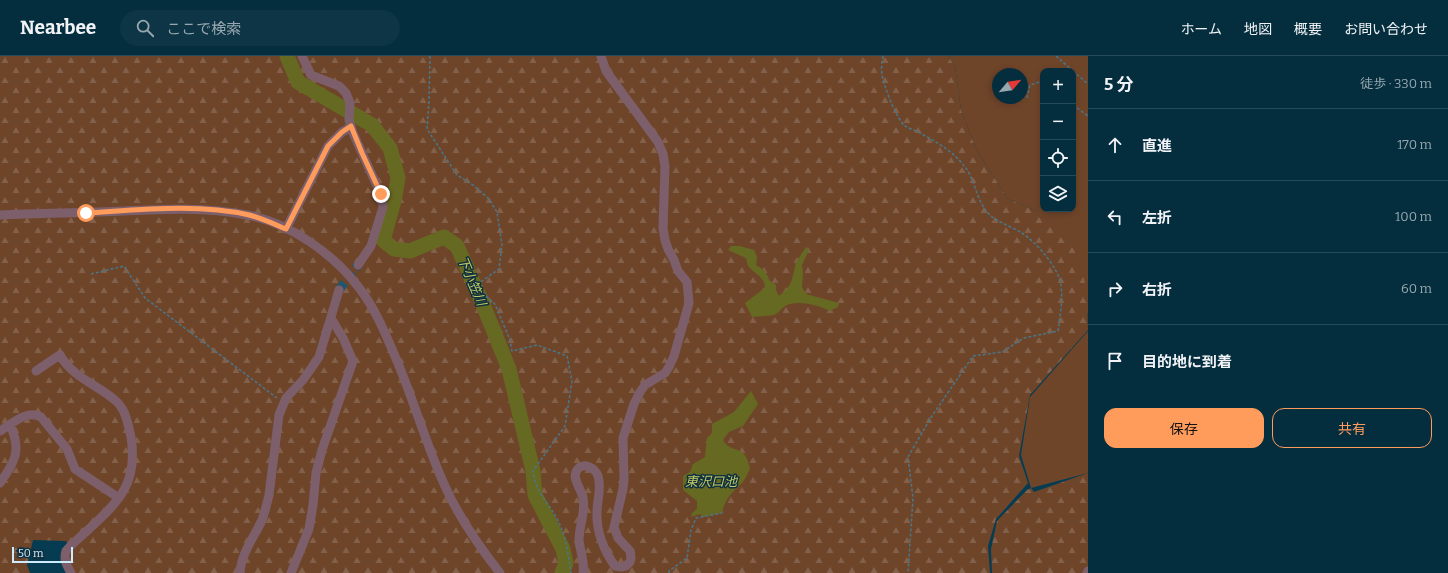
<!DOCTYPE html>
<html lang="ja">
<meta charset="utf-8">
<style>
:root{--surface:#042d3e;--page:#0d3545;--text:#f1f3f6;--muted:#97a8b0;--line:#254958;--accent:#ff9b5b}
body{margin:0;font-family:Bitter,"Noto Sans JP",serif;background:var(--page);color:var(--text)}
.controls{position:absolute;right:12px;top:12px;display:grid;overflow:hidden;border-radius:8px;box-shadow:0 2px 6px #0003}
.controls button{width:36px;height:36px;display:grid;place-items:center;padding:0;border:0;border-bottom:1px solid var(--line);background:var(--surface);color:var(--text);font:20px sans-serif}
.compass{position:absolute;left:992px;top:12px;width:36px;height:36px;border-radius:50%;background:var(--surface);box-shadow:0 2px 6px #0003;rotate:61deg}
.scale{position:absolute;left:12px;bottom:10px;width:61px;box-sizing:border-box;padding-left:4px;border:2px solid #ccebfc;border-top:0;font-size:11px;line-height:14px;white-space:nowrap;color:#ccebfc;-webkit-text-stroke:3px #0e3040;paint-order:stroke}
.stop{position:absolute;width:12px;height:12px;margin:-9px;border:3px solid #ff9b5b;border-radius:50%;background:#fff}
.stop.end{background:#ff9b5b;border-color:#fff;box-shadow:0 1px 4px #0008}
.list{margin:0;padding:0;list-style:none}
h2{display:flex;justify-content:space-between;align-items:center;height:52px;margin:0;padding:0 16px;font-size:17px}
h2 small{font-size:13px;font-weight:400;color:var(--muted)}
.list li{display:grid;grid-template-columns:26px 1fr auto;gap:12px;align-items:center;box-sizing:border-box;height:72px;padding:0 16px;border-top:1px solid var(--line)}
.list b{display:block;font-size:15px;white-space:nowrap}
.list em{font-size:13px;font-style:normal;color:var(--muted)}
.actions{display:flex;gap:8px;padding:12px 16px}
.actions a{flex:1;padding:9px 0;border:1px solid var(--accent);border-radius:12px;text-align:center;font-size:14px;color:var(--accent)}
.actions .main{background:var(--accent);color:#111}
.icon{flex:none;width:22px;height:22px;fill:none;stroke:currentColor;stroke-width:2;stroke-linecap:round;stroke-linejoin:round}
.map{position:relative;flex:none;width:1088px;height:517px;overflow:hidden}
header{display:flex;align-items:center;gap:24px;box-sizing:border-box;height:56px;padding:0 20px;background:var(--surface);border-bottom:1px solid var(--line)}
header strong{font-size:19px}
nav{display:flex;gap:22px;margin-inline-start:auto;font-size:14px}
.search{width:280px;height:36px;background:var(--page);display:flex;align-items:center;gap:10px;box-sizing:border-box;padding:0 14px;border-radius:22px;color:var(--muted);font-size:15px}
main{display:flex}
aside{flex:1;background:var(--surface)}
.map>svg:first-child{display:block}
</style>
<header>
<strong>Nearbee</strong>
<div class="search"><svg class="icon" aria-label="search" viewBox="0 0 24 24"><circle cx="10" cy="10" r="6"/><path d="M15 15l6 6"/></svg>ここで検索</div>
<nav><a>ホーム</a><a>地図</a><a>概要</a><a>お問い合わせ</a></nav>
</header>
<main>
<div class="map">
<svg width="1088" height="517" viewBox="0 0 1088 517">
<defs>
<pattern id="forest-firs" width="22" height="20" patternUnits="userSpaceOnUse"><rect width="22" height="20" fill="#6f452a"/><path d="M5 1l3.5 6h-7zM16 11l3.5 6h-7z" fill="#82604a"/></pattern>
</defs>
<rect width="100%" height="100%" fill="#053c52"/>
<path fill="#6f452a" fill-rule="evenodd" d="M948,0H1088V258L1037,155L1008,143L976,93L961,54L955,10ZM1043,15H1073V153H1043ZM998,18H1022V42H998Z
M1088,275V417L1031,432L1021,399L1030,341Z"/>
<path fill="url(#forest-firs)" d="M0,0H948L955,10L961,54L976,93L1008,143L1037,155L1077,196L1087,234L1088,274L1030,339L1019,400L1028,427L996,463L988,490L990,517H74L64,500L69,491L66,485L33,484L27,509L30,517H0Z
M1088,417V517H992L991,493L997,465L1027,434L1031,432L1034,436Z"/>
<path fill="#666921" d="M731,190H740L754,194L757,201L756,209L765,215L770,225L776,229V234L779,240C794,228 791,224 796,207C796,206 804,194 806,191L809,194L802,209L803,217L802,231L806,238L839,247L838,251L830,255C818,249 800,244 787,249C782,251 779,257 774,259C769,260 758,260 752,261L745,247L765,232C765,221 756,219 749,211C747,209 747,205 746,202L728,194Z
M751,335L758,348L743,370L729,376L723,384C731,399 745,386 750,413C747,418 745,424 742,427C732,437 725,442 722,457L703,461L700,458L691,461L692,457L697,453V445L683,434V420L690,416L693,408L705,401L707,382L712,377V368L734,356Z"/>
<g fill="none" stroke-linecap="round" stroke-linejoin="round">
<path stroke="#666921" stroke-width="15" d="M287,0L298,26L372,69L390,92L398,122L394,145L383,184L394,193L410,195L444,181L457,190L482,246L509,313L533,415L535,439L563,493L566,507L562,517"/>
<path stroke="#23566c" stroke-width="9" stroke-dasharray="9 4.5" stroke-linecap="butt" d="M339,234L358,209"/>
<path stroke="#48778c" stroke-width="1.5" stroke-dasharray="3 2" stroke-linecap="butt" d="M430,0L429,45L427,73L457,119L473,129L489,143L497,156L502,189L499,213L475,230L495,248L510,284L512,295L537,289L567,300L572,325L565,370L533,415C536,437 546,443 556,461C566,478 568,498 571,517
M883,0C882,6 881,12 882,18C883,29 897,64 905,70C910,73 917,75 922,78C938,87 954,96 965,111C975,123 976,144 988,157C996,166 1011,170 1022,177C1036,186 1059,212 1061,229C1063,245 1060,260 1058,275L1024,282L1002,296L973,300L930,363L908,401L913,442L908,517
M1056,0L1073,15
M1073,15L1088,28
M1027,42L1030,29L1043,25
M1073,49L1088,60
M91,218L124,210L145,242L277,342
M669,517V515L687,502L691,474L696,462L722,457"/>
<path stroke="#7d5f6b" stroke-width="9" d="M302,0L311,19L339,30L346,37L350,47L349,64L353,77L381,139L383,151L371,190L358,209
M0,159C41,157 82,157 124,155C165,153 206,151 247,159C290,167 334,198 360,233C376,254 387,281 397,305C414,345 426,388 444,428C458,460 478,489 500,517
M286,173L328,90L342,76L351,71
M36,315L58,300L60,299C72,321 98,329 116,345C126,354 128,369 131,381C138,425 121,444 90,472C82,480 72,487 66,495C63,504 67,510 71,517
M0,375C12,368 27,353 41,361L67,393L75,413L119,442
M0,427C15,406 22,394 10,369
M240,517C241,498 254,481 262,464C265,456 267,447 269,439L279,359L286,342L303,324L319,301L339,234
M291,517L309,473L313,449L316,417L322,394L353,305L343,282L331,262
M583,517C585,506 580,495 579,484C579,470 586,455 583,442C582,434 571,422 577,414C583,405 595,412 598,420C602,432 597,444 597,456C596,475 604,495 615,510L622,511L626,510L630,506L631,502L630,495L618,482L614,471L623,433L624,424L623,382L634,348L640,336L645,329L665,317L669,311L674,300L689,247L687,226L678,215L674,204L668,193L665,184L663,172L665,111L663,98L658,86L606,15L601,0
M1087,517L1088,515"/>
</g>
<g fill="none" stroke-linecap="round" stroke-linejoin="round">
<path stroke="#ff9b5b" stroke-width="5" d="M86,157C137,154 198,147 249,159C261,162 274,168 286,173L328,90L342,76L351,70L362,97L381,138"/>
</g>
<g text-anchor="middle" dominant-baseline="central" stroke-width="3" stroke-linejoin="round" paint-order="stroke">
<g font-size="13" font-style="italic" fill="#c3c965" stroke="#0e3040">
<text transform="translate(472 225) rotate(67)">下小笠川</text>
<text x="711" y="425">東沢口池</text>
</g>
</g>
</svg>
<div class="controls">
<button>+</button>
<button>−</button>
<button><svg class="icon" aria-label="locate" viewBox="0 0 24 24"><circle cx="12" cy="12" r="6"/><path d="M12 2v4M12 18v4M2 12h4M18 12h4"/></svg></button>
<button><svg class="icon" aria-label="layers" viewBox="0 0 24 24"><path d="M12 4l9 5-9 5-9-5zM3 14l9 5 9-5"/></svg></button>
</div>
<svg class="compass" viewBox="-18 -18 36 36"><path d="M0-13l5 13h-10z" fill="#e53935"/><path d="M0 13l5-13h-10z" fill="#97a8b0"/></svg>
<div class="scale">50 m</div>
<div class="stop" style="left:86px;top:157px"></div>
<div class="stop end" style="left:381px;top:138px"></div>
</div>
<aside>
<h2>5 分<small>徒歩 · 330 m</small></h2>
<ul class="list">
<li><svg class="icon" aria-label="ahead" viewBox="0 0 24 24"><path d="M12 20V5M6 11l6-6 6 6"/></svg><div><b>直進</b></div><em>170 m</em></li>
<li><svg class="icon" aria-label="left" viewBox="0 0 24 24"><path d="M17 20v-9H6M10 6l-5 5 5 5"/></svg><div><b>左折</b></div><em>100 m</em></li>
<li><svg class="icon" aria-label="right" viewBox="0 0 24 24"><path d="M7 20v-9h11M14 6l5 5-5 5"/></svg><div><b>右折</b></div><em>60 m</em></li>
<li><svg class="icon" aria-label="arrive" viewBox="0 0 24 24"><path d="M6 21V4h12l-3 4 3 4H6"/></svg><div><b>目的地に到着</b></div></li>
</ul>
<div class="actions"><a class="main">保存</a><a>共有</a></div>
</aside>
</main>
